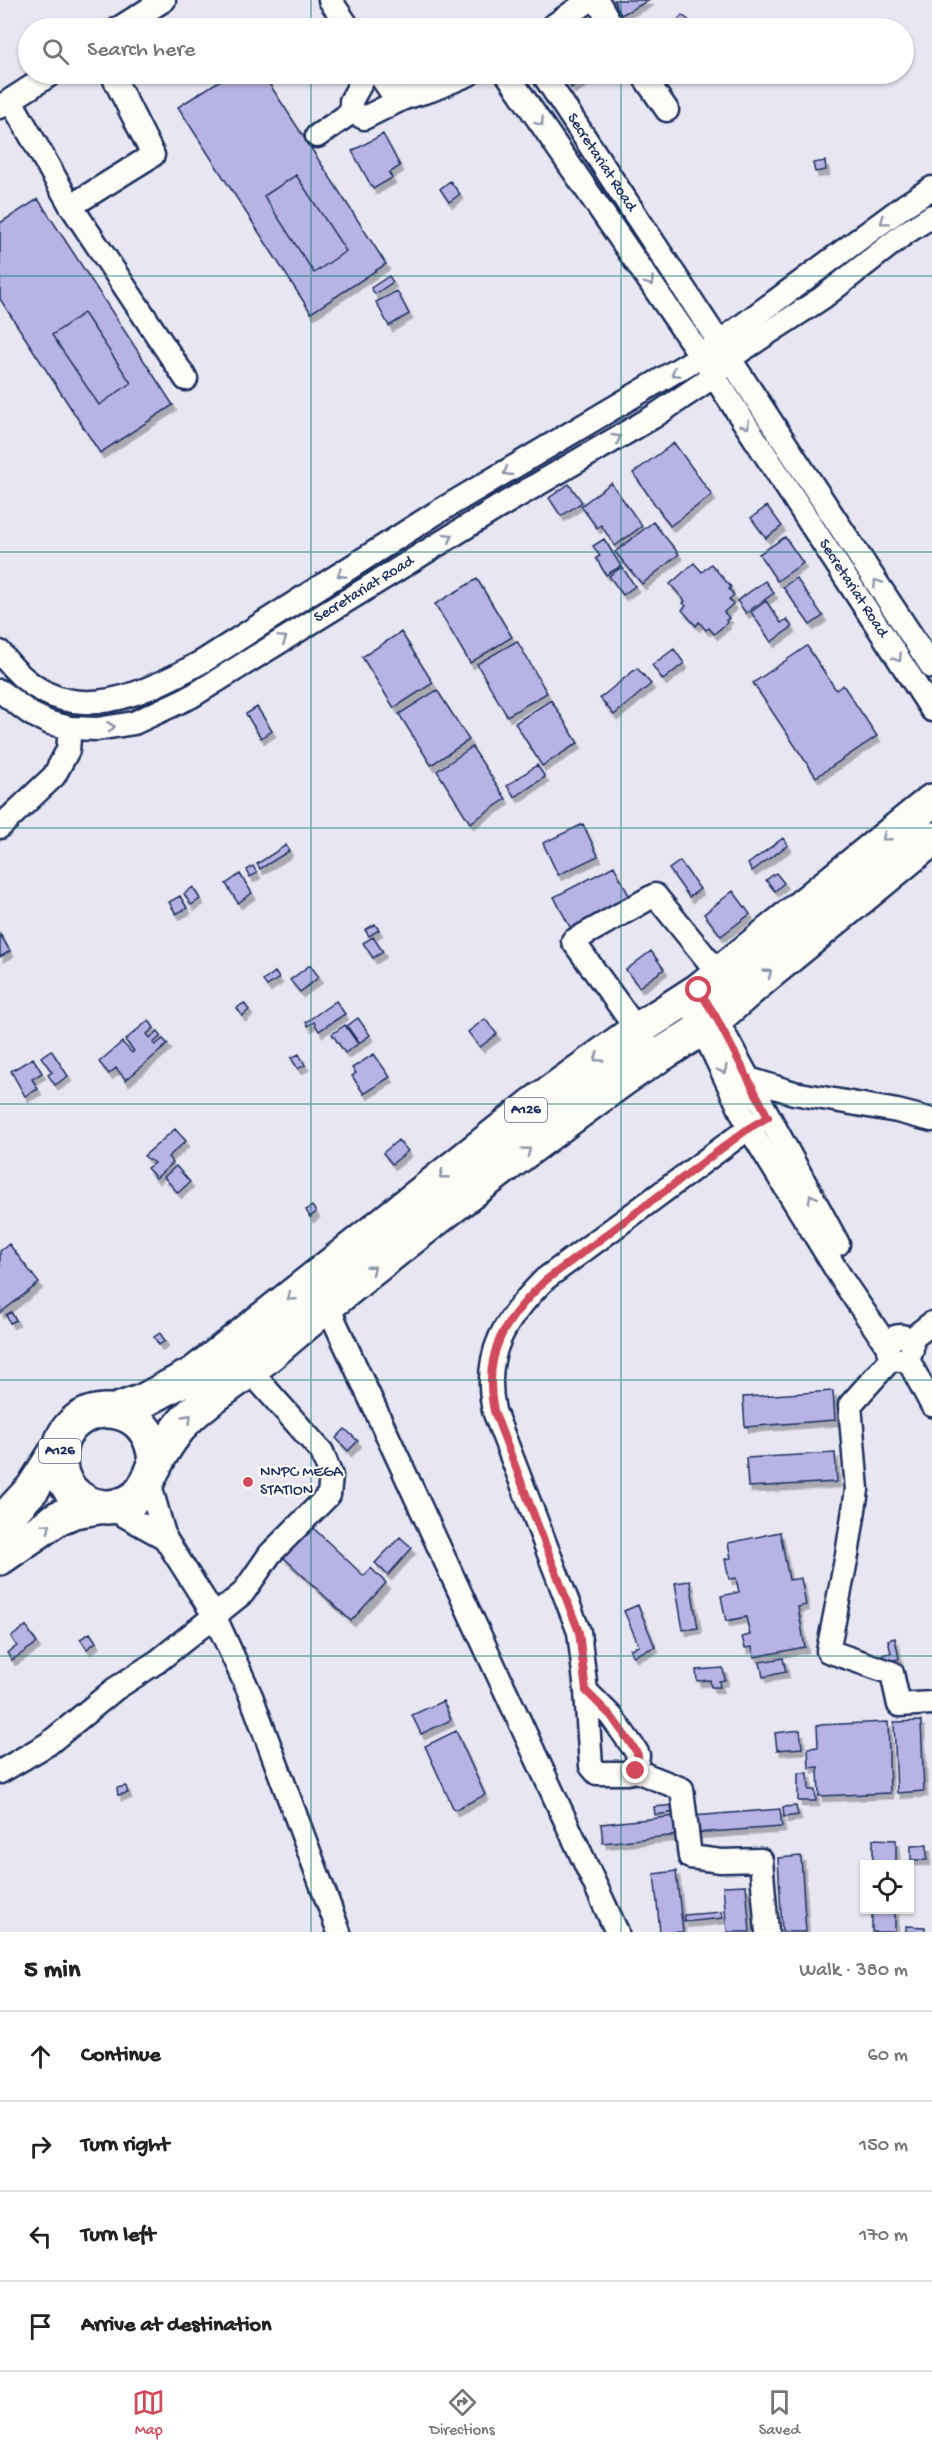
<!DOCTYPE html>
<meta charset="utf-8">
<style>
:root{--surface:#fff;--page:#f6f6f6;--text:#222;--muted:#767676;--line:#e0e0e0;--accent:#d1495b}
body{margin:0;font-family:"Gochi Hand",sans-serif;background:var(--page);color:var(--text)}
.controls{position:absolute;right:18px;bottom:18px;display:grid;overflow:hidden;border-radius:0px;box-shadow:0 2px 4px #0004}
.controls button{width:54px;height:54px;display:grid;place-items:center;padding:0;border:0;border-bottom:2px solid var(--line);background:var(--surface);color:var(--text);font:30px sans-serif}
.stop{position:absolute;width:18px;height:18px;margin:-14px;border:4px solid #d1495b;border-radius:50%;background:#fff}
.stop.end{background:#d1495b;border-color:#fff;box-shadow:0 2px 6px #0008}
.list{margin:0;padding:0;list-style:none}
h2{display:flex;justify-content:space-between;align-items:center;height:78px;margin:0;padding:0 24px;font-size:26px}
h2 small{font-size:20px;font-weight:400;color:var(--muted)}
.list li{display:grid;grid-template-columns:39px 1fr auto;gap:18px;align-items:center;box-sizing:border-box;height:90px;padding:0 24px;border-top:2px solid var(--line)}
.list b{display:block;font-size:22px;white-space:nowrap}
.list em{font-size:20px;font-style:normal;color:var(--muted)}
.icon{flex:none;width:33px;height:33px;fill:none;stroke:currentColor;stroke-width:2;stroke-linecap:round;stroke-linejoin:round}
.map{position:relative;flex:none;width:932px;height:1932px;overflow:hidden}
.search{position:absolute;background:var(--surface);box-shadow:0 2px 4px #0004;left:18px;right:18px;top:18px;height:66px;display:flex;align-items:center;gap:15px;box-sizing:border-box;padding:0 21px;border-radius:33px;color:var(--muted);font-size:22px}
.sheet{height:438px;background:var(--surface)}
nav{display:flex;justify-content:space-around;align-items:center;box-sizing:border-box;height:84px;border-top:2px solid var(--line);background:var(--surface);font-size:16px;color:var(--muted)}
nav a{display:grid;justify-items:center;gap:3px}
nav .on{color:var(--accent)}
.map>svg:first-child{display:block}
</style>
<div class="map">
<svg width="932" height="1932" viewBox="0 0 932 1932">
<defs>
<filter id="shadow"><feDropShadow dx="3.5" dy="5.5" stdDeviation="0" flood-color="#0004"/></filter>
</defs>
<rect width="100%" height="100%" fill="#e8e6f2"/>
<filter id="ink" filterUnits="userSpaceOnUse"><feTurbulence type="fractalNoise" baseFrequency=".0167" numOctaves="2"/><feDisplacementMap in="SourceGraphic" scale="12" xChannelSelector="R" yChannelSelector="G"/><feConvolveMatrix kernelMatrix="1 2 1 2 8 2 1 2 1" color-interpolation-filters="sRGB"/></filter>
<g filter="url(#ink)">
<path fill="#b8b3e5" stroke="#1b2f5e" stroke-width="1.5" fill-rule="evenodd" filter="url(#shadow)" d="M614,0H650L621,15Z
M682,15L699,28H671Z
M230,74H263L386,264L311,313L178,107ZM296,175L346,251L314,273L264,196Z
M563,74H588L590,78L571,88Z
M383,134L400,166L389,173L392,178L373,189L352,151Z
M825,161L826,170L815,172L813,163Z
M296,175L346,251L314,273L264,196Z
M450,181L460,194L449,202L440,189Z
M38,199L173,405L100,453L0,299V223ZM84,313L131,383L99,405L52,335Z
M389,276L393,282L375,294L371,288Z
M397,291L409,314L389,326L376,302Z
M84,313L131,383L99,405L52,335Z
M674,443L712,495L670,526L633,473Z
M611,483L642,526L615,546L601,525L597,528L581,506Z
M569,484L582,502L561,516L549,498Z
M767,506L782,526L766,538L751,518Z
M653,522L679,554L642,584L615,552Z
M785,537L803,563L777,581L759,554Z
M604,539L621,566L606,575L596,558L600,556L593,546Z
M694,563L702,572L711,564L731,587L729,589L734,595L729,599L733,604L724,612L729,618L726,620L727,623L714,634L709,628L706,630L699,622L696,626L682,610L686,606L683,603L685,601L670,584Z
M622,567L635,586L623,595L609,576Z
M796,578L823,616L810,625L783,587Z
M477,579L512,637L470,663L435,604Z
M765,581L774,593L746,613L737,601Z
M766,601L781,623L787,619L792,627L771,642L751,612Z
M401,632L433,683L394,708L362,657Z
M517,641L547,693L507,716L477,664Z
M807,646L836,690L843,685L877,736L816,777L753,683Z
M674,649L684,663L663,680L652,665Z
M637,668L651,684L614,715L600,698Z
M437,690L469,740L431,765L399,714Z
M551,700L578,743L542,766L515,723Z
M257,707L272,731L261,738L246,714Z
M472,747L506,799L470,823L437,771Z
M537,765L545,777L515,797L507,786Z
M583,824L598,856L558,875L543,843Z
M783,838L788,845L752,871L748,864Z
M286,845L289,851L260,869L257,864Z
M680,861L700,889L689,897L669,869Z
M253,866L257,873L250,877L247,870Z
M614,866L630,898L571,929L554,897Z
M776,873L784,883L775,891L766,880Z
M240,874L252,893L238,903L226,884Z
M193,887L200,899L191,905L184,894Z
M733,891L750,914L721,936L704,914Z
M180,896L187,908L176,914L169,902Z
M375,924L379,930L369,936L365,930Z
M0,934L10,951L0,957Z
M373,937L383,952L373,958L363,943Z
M651,951L664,969L639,987L626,970Z
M310,965L319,977L300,992L290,980Z
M275,972L279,978L267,986L263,981Z
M336,1001L345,1014L319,1031L314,1022L308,1026L306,1022Z
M244,1003L249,1010L242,1016L237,1008Z
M358,1018L370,1035L359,1043L347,1026Z
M485,1019L497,1034L480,1047L468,1032Z
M149,1020L154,1028L147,1034L150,1038L158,1031L161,1036L153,1043L155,1045L163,1039L168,1044L126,1080L116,1068L109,1074L99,1062L122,1042L132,1053L134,1051L125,1040Z
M345,1025L358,1044L345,1053L332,1034Z
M51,1050L68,1076L55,1085L48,1075L52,1072L41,1057Z
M299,1054L305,1065L298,1069L291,1058Z
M374,1054L390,1077L364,1094L352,1076L356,1073L352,1068Z
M33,1058L42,1073L32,1079L38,1089L25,1096L11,1071Z
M175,1129L186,1141L168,1157L173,1163L156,1178L147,1168L154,1163L144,1156Z
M398,1140L408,1151L392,1164L383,1153Z
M176,1166L190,1182L178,1193L164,1177Z
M312,1206L316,1212L310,1217L306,1210Z
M9,1244L39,1283L0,1313V1251Z
M11,1312L16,1320L10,1323L6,1315Z
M160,1333L165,1341L159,1345L154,1337Z
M833,1391L835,1420L745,1427L743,1397Z
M345,1429L358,1441L348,1451L336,1438Z
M835,1453L837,1482L748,1487L746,1458Z
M310,1525L364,1576L371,1568L386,1583L351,1621L282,1556Z
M780,1532L789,1580L801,1578L806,1605L798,1607L805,1647L754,1657L752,1647L745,1648L742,1637L750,1635L746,1617L726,1621L721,1596L739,1592L736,1578L729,1579L725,1559L731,1558L728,1543Z
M400,1537L412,1548L388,1575L375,1563Z
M690,1581L698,1628L683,1630L675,1583Z
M638,1605L655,1647L633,1656L630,1649L639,1646L624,1611Z
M26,1626L37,1643L12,1660L7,1653L17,1646L11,1637Z
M90,1633L96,1642L87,1649L80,1639Z
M895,1638L899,1659L882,1662L880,1655L891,1653L888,1640Z
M783,1658L786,1672L763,1677L760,1662Z
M723,1668L725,1680L719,1681L720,1687H711L710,1680L697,1681L696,1670Z
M443,1701L451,1720L421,1734L412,1715Z
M921,1721L924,1791L897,1793L894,1722Z
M888,1722L890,1793L819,1796L818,1767L809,1768L808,1748L818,1747L817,1725Z
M800,1730L802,1748L777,1750L775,1733Z
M456,1731L485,1795L454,1810L425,1746Z
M798,1773H808L809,1790H815L816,1801H798Z
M126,1786L128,1793L118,1795L117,1788Z
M676,1805V1812L655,1815L654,1807Z
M796,1806L798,1815L784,1817L783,1807Z
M780,1809L782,1827L694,1833L693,1816Z
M677,1816L679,1835L603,1843L601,1824Z
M873,1839L896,1840V1864H873Z
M927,1845V1860H911V1846Z
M801,1856L806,1932H782L778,1858Z
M676,1871L683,1932H660L654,1874Z
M746,1885L750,1932H727L723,1886Z
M872,1910H895V1932H872Z
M722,1912L723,1918L684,1922V1915Z
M906,1926L925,1927V1932H906Z"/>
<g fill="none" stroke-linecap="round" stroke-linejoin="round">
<defs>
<g id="minor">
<path d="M330,0L349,28"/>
<path d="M597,0L613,28"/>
<path d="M119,28L164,0"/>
<path d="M550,28L590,0"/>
<path d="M366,74L351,101L352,112L364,118L404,98"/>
<path d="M379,74L392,93L404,98L431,90L469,74"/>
<path id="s1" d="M507,74L701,356L932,710"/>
<path id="s2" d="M543,74L932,667"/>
<path d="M642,74L667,110"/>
<path d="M11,101L71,206L186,379"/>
<path d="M0,107L51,74"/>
<path d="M317,136L352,112"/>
<path d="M71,206L153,155L112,74"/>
<path d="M0,652C59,734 134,700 205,660L436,513L701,356L904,206L932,188"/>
<path id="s3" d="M0,691L31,714L50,723L70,728L97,729L134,723L192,696L497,508L653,417L714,376L730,358L822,298L904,234L932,216"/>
<path d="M0,827L54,776L68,750L70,728"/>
<path d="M709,1006L838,1244"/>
<path d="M696,1016L749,1128L845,1284L888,1347"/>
<path d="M645,1041L573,941L655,895L728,985"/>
<path d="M749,1079L794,1093L897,1111L932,1120"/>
<path d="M327,1305L617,1932"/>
<circle cx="900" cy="1348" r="12"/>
<path d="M910,1340L932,1323"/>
<path d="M892,1358L850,1405L857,1490L847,1555L828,1651L892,1673L899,1705L932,1703"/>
<path d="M907,1358L932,1405"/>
<path d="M149,1482L165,1538L214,1615L251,1696L339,1932"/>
<path d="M109,1507L165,1538"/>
<path d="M586,1691L611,1716L636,1751L638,1755L636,1771L627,1773H597L591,1766L586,1691L579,1632L494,1411C482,1352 505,1319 545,1279L749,1128L768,1117"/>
<path d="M636,1771L682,1789L690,1857L721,1861L761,1860L767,1932"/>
<path d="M0,1772L48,1744L115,1689L158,1661L243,1593L270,1554L329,1495L331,1476L322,1452L250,1371"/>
</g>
<path id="highway" d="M115,1411L143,1401L195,1373L533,1105L637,1030L699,990L932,801
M155,1466C154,1386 51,1400 60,1464C61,1477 68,1489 78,1497C92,1508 112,1510 128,1502C144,1494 147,1482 154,1467C161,1453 173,1435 183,1423C199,1405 220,1392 239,1378C255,1367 270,1354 285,1341C393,1249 507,1164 622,1080C652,1058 685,1042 715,1019C732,1005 748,990 765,976C820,931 876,885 932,839
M0,1524L33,1488L61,1444
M0,1558L58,1518L74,1511L99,1507"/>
</defs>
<use href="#minor" stroke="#1b2f5e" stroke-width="27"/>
<use href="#highway" stroke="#1b2f5e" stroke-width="38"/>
<use href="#minor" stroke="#fdfcf7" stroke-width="22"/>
<use href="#highway" stroke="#fdfcf7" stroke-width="33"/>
</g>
<defs><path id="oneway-chevron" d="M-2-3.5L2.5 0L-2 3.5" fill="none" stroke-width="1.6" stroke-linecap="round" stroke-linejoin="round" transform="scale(1.5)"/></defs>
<g stroke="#8c96aa">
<use href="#oneway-chevron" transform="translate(540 122) rotate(55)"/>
<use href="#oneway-chevron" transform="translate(884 221) rotate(143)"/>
<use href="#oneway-chevron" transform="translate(650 282) rotate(55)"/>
<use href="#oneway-chevron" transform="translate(675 373) rotate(148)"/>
<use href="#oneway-chevron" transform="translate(746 425) rotate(57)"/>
<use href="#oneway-chevron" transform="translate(617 438) rotate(-30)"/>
<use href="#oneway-chevron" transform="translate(507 472) rotate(150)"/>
<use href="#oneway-chevron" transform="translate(449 537) rotate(-32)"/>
<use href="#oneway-chevron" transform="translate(341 574) rotate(147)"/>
<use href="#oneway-chevron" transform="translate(877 583) rotate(-123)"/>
<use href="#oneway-chevron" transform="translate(283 639) rotate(-32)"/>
<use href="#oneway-chevron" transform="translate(898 658) rotate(57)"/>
<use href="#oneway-chevron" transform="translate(111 727) rotate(-7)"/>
<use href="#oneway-chevron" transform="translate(886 837) rotate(141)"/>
<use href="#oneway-chevron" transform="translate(768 973) rotate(-39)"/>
<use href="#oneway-chevron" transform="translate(598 1058) rotate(144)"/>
<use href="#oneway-chevron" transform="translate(723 1070) rotate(65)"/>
<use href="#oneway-chevron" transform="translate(527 1151) rotate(-37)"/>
<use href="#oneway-chevron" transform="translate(443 1175) rotate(141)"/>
<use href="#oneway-chevron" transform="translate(812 1198) rotate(-119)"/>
<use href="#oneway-chevron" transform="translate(372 1269) rotate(-38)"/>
<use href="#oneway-chevron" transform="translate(291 1297) rotate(141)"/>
<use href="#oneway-chevron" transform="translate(188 1418) rotate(-46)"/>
<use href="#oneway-chevron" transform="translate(47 1527) rotate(-38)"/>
</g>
</g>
<g fill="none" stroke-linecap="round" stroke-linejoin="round" filter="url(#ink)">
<path stroke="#d1495b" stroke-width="8" d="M636,1771L638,1755L636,1751L611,1716L586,1691L579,1632L494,1411C482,1352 505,1319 546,1280L749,1128L768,1117L716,1017L699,990"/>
</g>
<path fill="none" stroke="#0f766e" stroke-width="1.5" stroke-opacity="0.55" d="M311,0V28M621,0V28M311,74V1932M621,74V1932M0,276H932M0,552H932M0,828H932M0,1104H932M0,1380H932M0,1656H932"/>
<circle fill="#d1495b" stroke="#fdfcf7" stroke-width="2" cx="248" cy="1482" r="6"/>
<g text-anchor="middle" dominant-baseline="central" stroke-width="4.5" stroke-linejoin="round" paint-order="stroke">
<g fill="#fdfcf7" stroke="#5f6c8c" stroke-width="1.5">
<rect x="505" y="1098" width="42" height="24" rx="4.5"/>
<rect x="39" y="1439" width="42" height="24" rx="4.5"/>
</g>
<g font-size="15" font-weight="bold" fill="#1b2f5e">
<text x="526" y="1110">A126</text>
<text x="60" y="1451">A126</text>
</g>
<g font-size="16" fill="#1b2f5e" stroke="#fdfcf7">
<text stroke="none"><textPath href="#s2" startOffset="106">Secretariat Road</textPath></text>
<text stroke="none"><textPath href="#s1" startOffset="620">Secretariat Road</textPath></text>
<text stroke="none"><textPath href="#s3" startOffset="411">Secretariat Road</textPath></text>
</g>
<g font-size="16" fill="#1b2f5e" stroke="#fdfcf7" text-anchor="start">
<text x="260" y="1473">NNPC MEGA<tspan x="260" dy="18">STATION</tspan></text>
</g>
</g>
</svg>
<div class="controls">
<button><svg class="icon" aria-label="locate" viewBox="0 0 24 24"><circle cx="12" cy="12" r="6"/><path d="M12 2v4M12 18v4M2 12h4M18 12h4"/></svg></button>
</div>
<div class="stop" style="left:699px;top:990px"></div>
<div class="stop end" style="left:636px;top:1771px"></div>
<div class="search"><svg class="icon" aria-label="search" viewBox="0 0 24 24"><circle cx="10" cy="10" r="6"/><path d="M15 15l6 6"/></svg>Search here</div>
</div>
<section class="sheet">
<h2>5 min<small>Walk · 380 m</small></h2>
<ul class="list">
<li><svg class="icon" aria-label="ahead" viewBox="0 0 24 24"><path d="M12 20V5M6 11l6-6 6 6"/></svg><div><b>Continue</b></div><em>60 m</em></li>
<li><svg class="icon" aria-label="right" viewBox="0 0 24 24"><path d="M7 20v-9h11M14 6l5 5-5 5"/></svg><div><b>Turn right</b></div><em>150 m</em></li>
<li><svg class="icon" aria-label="left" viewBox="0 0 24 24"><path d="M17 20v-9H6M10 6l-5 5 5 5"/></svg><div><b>Turn left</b></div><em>170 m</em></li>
<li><svg class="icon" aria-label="arrive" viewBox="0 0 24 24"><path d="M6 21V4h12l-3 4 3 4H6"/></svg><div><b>Arrive at destination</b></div></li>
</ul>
</section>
<nav>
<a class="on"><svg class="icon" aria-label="map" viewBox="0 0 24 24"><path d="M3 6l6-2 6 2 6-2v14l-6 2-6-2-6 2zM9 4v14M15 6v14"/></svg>Map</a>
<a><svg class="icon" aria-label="directions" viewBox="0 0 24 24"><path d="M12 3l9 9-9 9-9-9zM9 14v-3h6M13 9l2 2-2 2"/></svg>Directions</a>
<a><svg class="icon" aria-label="saved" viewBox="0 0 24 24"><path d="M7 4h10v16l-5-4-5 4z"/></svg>Saved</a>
</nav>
